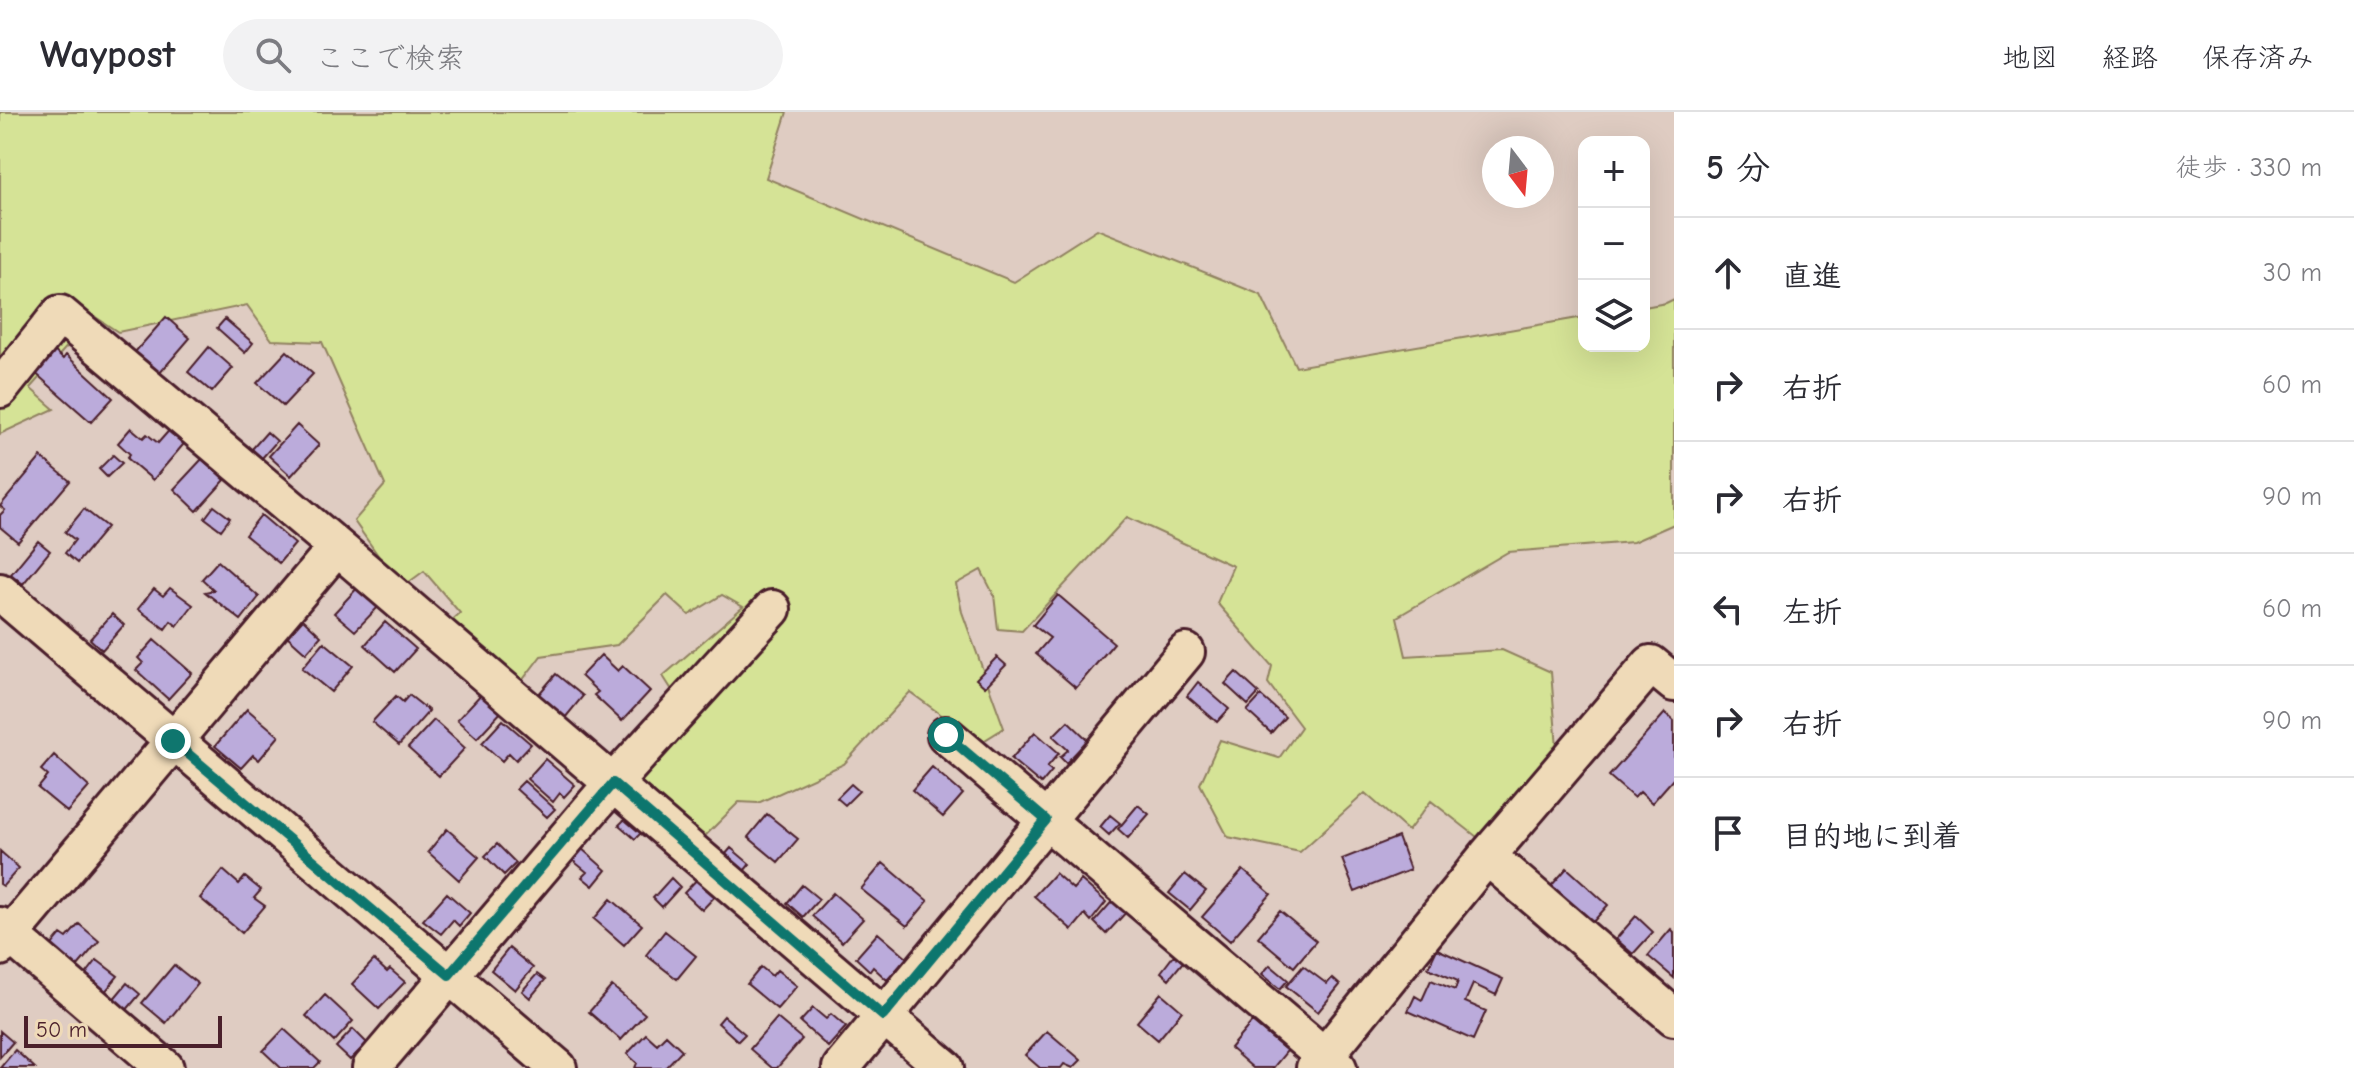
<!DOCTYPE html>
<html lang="ja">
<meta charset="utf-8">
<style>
:root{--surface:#fff;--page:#f2f2f3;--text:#2b2b33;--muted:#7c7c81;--line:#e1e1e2}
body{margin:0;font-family:"Comic Neue","Klee One",sans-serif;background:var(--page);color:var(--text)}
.controls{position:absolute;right:24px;top:24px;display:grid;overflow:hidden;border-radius:16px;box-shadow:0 8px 32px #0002}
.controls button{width:72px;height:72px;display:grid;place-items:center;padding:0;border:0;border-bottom:2px solid var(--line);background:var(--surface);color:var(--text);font:40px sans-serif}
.compass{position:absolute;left:1482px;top:24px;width:72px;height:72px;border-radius:50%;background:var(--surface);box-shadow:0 8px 32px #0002;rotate:164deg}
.scale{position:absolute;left:24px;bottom:20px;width:198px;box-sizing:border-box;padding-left:8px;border:4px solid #4a1f2b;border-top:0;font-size:22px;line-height:28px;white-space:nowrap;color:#4a1f2b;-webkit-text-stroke:6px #efdab8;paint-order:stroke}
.stop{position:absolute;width:24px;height:24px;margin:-18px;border:6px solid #0f766e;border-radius:50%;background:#fff}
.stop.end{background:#0f766e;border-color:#fff;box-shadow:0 2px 8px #0008}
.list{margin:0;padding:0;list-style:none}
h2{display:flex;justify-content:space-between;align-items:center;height:104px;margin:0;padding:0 32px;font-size:34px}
h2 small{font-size:26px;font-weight:400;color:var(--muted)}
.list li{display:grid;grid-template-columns:52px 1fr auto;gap:24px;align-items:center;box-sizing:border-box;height:112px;padding:0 32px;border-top:2px solid var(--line)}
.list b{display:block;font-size:30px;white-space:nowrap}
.list em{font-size:26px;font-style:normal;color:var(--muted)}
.icon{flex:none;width:44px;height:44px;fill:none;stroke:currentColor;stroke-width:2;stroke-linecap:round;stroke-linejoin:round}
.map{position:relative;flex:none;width:1674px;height:956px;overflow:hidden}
header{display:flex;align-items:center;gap:48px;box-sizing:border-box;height:112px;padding:0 40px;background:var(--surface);border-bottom:2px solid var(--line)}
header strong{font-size:38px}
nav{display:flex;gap:44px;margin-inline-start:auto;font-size:28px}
.search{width:560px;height:72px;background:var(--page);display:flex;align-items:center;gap:20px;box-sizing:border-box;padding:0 28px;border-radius:44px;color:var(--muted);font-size:30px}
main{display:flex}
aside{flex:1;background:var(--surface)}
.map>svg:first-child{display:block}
</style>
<header>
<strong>Waypost</strong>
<div class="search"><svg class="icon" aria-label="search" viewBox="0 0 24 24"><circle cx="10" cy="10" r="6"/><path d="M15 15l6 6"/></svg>ここで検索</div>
<nav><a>地図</a><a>経路</a><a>保存済み</a></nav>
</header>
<main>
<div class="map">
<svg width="1674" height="956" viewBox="0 0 1674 956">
<rect width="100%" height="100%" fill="#dfccc2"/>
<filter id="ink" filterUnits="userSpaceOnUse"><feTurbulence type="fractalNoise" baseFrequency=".0125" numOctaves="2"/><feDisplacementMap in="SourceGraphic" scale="16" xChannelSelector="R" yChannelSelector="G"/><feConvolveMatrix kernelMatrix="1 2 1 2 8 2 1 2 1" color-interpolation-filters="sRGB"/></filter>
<g filter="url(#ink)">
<path fill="#d5e396" stroke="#908160" stroke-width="2" d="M0,0H787L766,66L1014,170L1097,117L1261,183L1296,255L1584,205V234H1644V195L1666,191L1674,187V412L1633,430L1508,440L1397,505L1406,544L1502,538L1551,560L1557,636L1477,725L1431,689L1408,719L1365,681L1300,740L1228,725L1200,672L1220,628L1279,646L1301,615L1268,571L1272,554L1217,491L1233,454L1127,405L1022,519L998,517L994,483L981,458L956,472L962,500L1004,616L980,631L910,580L844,652L758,691L739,690L702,727L635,667L691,608L663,564L743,495L722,483L689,503L667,483L617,533L541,544L518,574L446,514L460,501L424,459L401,476L354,409L385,373L322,230L272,228L247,193L118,220L94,204L30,276L54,297L0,322Z"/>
<path fill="#bbabdb" stroke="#4a1f2b" stroke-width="2" d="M166,205L190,226L159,262L135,240Z
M225,207L253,231L245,241L217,216Z
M209,235L233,256L212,280L188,260Z
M52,237L63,247L66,243L113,286L91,310L33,259Z
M287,239L313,262L283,294L257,271Z
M297,313L319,333L291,364L269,344Z
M173,314L188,327L153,368L127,346L130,342L118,331L131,316L143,326L147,322L158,331Z
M267,320L277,329L262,346L252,337Z
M113,343L122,351L107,365L99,357Z
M41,345L70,369L18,430L0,415V403L5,398L0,394Z
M202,347L225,368L197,399L174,377Z
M214,394L230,406L221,418L205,406Z
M84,397L107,415L77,451L65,441L75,428L65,420Z
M261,403L295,432L279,451L245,423Z
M38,429L50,439L23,472L11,462Z
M218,449L259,485L241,508L205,480L214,478L202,467Z
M360,473L381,492L355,519L334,501Z
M170,476L193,493L177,514L171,509L165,517L138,497L154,477L163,484Z
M1058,483L1114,531L1076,576L1036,542L1050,526L1033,513Z
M112,502L124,513L102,538L90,527Z
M303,507L321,524L306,541L287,524Z
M385,510L416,537L395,560L365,533Z
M154,528L192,561L168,587L136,558L143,551L138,546Z
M324,530L353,554L331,580L302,556Z
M601,543L618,559L623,554L650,579L622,609L594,583L598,580L581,564Z
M997,545L1006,553L985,575L976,567Z
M1236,560L1259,581L1248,593L1225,572Z
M556,562L583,584L565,606L538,583Z
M1198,570L1229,597L1217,610L1187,584Z
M484,579L503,598L477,626L457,608Z
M409,583L429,599L399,633L372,610L396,584L403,590Z
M1261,584L1285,605L1271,621L1247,599Z
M247,597L279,624L259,648L253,643L241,656L215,634Z
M1665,601L1674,609V666L1652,691L1640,680L1634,686L1609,664Z
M434,608L465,636L439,664L408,636Z
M503,608L531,632L516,648L509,641L502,649L482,631Z
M1068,609L1088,628L1066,651L1060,645L1068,638L1053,624Z
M1035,620L1059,641L1047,655L1052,659L1041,672L1011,647Z
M54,643L89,675L67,700L38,676L48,664L41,658Z
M545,647L575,673L564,685L560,681L553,690L527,667Z
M932,655L963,682L943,705L912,678Z
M524,669L555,697L547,705L516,677Z
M851,672L859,679L845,693L837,686Z
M1138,693L1149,702L1128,726L1118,717Z
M767,702L798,727L778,750L748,725Z
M1110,703L1120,711L1109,723L1100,715Z
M625,707L641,721L635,727L619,713Z
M447,717L479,745L459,768L428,740Z
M1398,725L1410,758L1355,780L1342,747Z
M497,732L516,751L504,763L485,744Z
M581,736L606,758L593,774L582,765L587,760L571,747Z
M731,736L750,752L744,759L725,743Z
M0,739L19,756L3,774L0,772Z
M883,751L928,789L907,814L861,777Z
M1567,756L1608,793L1592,811L1551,774Z
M223,758L239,772L245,765L261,778L254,786L265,794L242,821L200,786Z
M1243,758L1271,782L1230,829L1202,805Z
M1055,761L1073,777L1081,768L1106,790L1091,809L1085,802L1072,818L1034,784Z
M1185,762L1206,779L1190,798L1169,781Z
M701,763L719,780L702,798L684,781Z
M671,766L680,775L662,795L653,786Z
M802,773L819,787L803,805L787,791Z
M447,781L470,801L459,814L453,808L441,822L423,808Z
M833,781L863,807L842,830L812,804Z
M1116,785L1129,797L1106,822L1094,810Z
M611,787L642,813L624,833L594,807Z
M1280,799L1316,829L1294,855L1258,825Z
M1636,804L1653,820L1633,842L1616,827Z
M79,812L99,829L77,855L51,834L61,822L67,826Z
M1671,817L1674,820V866L1648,844Z
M665,819L696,844L677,867L646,843Z
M878,821L907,846L887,868L873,855L870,859L856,846Z
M509,836L533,856L515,878L491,858Z
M1437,837L1503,867L1496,883L1473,872L1465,890L1486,899L1473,928L1408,899L1415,884L1422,888L1431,868L1455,878L1458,869L1428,856Z
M1174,843L1183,850L1169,867L1161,860Z
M97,848L118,864L104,881L84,865Z
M374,848L387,860L390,857L405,870L379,897L352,872Z
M174,853L198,872L166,911L142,891Z
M1270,853L1288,868L1280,877L1262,862Z
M1303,854L1327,872L1332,866L1340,873L1318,900L1286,874Z
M761,855L772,864L777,858L797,874L777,897L747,872Z
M537,862L545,868L530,886L522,879Z
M127,871L140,882L125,900L112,889Z
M612,874L645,902L621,928L589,900Z
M1161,881L1182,899L1158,928L1137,910Z
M325,883L353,909L334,930L306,904Z
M813,896L826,907L831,902L846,915L828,935L800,910Z
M724,904L745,922L738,929L718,911Z
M777,906L802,927L777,956H772L750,937Z
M1252,910L1287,939L1273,956H1253L1230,936Z
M284,917L320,950L314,956H281L263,939Z
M353,917L367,931L350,948L336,935Z
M0,919L13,930L0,945Z
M1047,919L1081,948L1073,956L1064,952L1061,956H1040L1025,943Z
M646,922L657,932L666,923L682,938L665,956H635L637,951L627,942Z
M15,938L35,956H0Z"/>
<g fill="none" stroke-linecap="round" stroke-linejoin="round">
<defs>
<path id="minor" d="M0,277L60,202L337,435L945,956
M0,480L558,956
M946,623L1338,956
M1487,744L1674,905
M0,814L165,956
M0,835L337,435
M371,956L613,671L772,497
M841,956L1186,540
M1315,956L1487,744L1651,552L1674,571"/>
</defs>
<use href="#minor" stroke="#4a1f2b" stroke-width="42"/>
<use href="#minor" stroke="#efdab8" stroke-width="36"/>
</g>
</g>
<g fill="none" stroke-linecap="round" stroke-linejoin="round" filter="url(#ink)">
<path stroke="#0f766e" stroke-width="10" d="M173,629L449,863L613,671L883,904L1046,708L946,623"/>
</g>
</svg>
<div class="controls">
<button>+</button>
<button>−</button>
<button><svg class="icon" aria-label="layers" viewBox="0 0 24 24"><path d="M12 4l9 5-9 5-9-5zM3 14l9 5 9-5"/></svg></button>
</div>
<svg class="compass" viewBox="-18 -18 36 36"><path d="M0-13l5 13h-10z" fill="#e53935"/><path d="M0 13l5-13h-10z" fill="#7c7c81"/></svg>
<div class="scale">50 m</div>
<div class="stop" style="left:946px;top:623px"></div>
<div class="stop end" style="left:173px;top:629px"></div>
</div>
<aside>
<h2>5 分<small>徒歩 · 330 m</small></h2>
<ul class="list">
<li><svg class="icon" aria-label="ahead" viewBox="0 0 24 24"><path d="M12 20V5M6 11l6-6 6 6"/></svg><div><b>直進</b></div><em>30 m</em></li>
<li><svg class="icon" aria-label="right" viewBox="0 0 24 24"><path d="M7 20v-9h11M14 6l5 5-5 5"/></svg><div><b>右折</b></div><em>60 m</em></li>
<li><svg class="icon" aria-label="right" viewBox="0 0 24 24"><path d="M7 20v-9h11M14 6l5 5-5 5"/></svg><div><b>右折</b></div><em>90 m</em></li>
<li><svg class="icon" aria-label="left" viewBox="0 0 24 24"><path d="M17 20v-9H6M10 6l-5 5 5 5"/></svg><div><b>左折</b></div><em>60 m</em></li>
<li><svg class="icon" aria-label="right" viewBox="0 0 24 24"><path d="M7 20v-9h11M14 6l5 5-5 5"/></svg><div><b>右折</b></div><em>90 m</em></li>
<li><svg class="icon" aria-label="arrive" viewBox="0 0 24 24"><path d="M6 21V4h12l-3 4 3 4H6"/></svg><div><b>目的地に到着</b></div></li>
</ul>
</aside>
</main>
